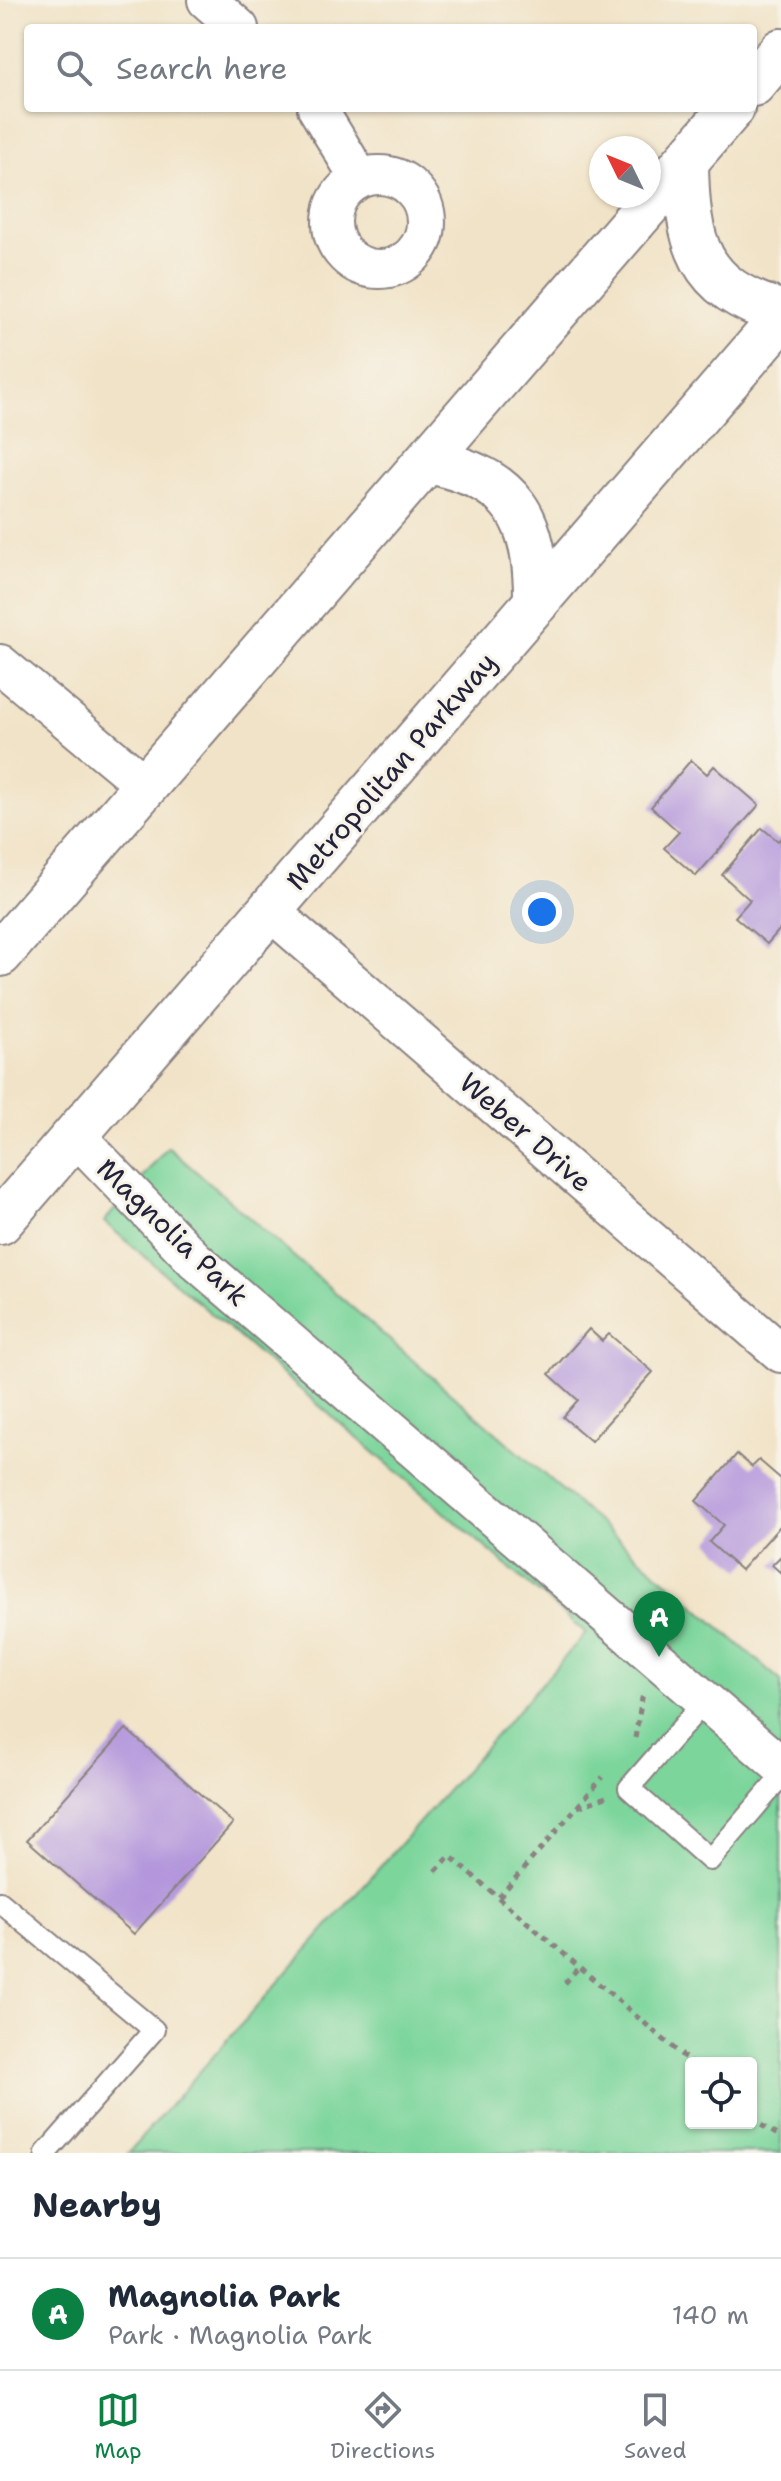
<!DOCTYPE html>
<meta charset="utf-8">
<style>
:root{--surface:#fff;--page:#f2f2f3;--text:#1f2937;--muted:#747a83;--line:#e0e1e3;--accent:#0b8043}
body{margin:0;font-family:"Shantell Sans",sans-serif;background:var(--page);color:var(--text)}
.controls{position:absolute;right:24px;bottom:24px;display:grid;overflow:hidden;border-radius:8px;box-shadow:0 2px 6px #0004}
.controls button{width:72px;height:72px;display:grid;place-items:center;padding:0;border:0;border-bottom:2px solid var(--line);background:var(--surface);color:var(--text);font:40px sans-serif}
.compass{position:absolute;left:589px;top:136px;width:72px;height:72px;border-radius:50%;background:var(--surface);box-shadow:0 2px 6px #0004;rotate:313deg}
.you{position:absolute;left:542px;top:912px;width:28px;height:28px;margin:-20px;border:6px solid #fff;border-radius:50%;background:#1a73e8;box-shadow:0 0 0 12px #1a73e833}
.badge{display:grid;place-items:center;width:52px;height:52px;border-radius:50%;background:var(--accent);color:#fff;font-size:26px;font-weight:700}
.pin{position:absolute;translate:-50% -66px;filter:drop-shadow(0 2px 4px #0008)}
.pin::after{content:'';position:absolute;top:42px;width:28px;height:24px;background:inherit;clip-path:polygon(0 0,100% 0,50% 100%)}
.list{margin:0;padding:0;list-style:none}
h2{display:flex;justify-content:space-between;align-items:center;height:104px;margin:0;padding:0 32px;font-size:34px}
h2 small{font-size:26px;font-weight:400;color:var(--muted)}
.list li{display:grid;grid-template-columns:52px 1fr auto;gap:24px;align-items:center;box-sizing:border-box;height:112px;padding:0 32px;border-top:2px solid var(--line)}
.list b{display:block;font-size:30px;white-space:nowrap}
.list p{margin:0;font-size:26px;white-space:nowrap;color:var(--muted)}
.list em{font-size:26px;font-style:normal;color:var(--muted)}
.icon{flex:none;width:44px;height:44px;fill:none;stroke:currentColor;stroke-width:2;stroke-linecap:round;stroke-linejoin:round}
.map{position:relative;flex:none;width:781px;height:2153px;overflow:hidden}
.search{position:absolute;background:var(--surface);box-shadow:0 2px 6px #0004;left:24px;right:24px;top:24px;height:88px;display:flex;align-items:center;gap:20px;box-sizing:border-box;padding:0 28px;border-radius:8px;color:var(--muted);font-size:30px}
.sheet{height:216px;background:var(--surface)}
nav{display:flex;justify-content:space-around;align-items:center;box-sizing:border-box;height:112px;border-top:2px solid var(--line);background:var(--surface);font-size:22px;color:var(--muted)}
nav a{display:grid;justify-items:center;gap:4px}
nav .on{color:var(--accent)}
.map>svg:first-child{display:block}
</style>
<div class="map">
<svg width="781" height="2153" viewBox="0 0 781 2153">
<rect width="100%" height="100%" fill="#f7f3e8"/>
<filter id="ink" filterUnits="userSpaceOnUse"><feTurbulence type="fractalNoise" baseFrequency=".0125" numOctaves="2"/><feDisplacementMap in="SourceGraphic" scale="16" xChannelSelector="R" yChannelSelector="G"/><feConvolveMatrix kernelMatrix="1 2 1 2 8 2 1 2 1" color-interpolation-filters="sRGB"/></filter>
<filter id="wash" filterUnits="userSpaceOnUse"><feTurbulence type="fractalNoise" baseFrequency=".006" numOctaves="4" result="noise"/><feDisplacementMap in="SourceGraphic" scale="32" xChannelSelector="R" yChannelSelector="G"/><feGaussianBlur stdDeviation="1.8" result="paint"/><feColorMatrix in="noise" values="0 0 0 0 0 0 0 0 0 0 0 0 0 0 0 0 0 1.4 0 .05"/><feComposite in="paint" operator="in"/></filter>
<g filter="url(#wash)">
<rect width="100%" height="100%" fill="#f1e3c7"/>
<path fill="#7bd59b" stroke="#4e7c6b" stroke-width="2" fill-rule="evenodd" d="M168,1147L781,1681V2153H128L586,1633L104,1222ZM691,2063H751V2123H691Z"/>
<g id="blocks">
<path fill="#b396dc" d="M691,760L707,774L714,766L759,805L696,876L664,848L679,832L651,807Z
M762,828L778,841L781,838V928L767,944L735,917L750,900L722,875Z
M589,1329L602,1341L609,1334L653,1372L591,1441L563,1417L578,1400L549,1374Z
M737,1454L752,1467L759,1460L781,1479V1525L741,1570L709,1542L724,1525L696,1501Z
M781,1556V1573L772,1565Z
M126,1729L233,1823L134,1934L27,1840Z"/>
</g>
</g>
<g filter="url(#ink)">
<use href="#blocks" fill-opacity="0" stroke="#8a8281" stroke-width="2"/>
<g fill="none" stroke-linecap="round" stroke-linejoin="round">
<defs>
<path id="service" d="M705,1701L629,1788L710,1860L781,1777
M0,1902L154,2030L46,2153"/>
<path id="minor" d="M207,0L239,28
M317,108L360,179
M332 222a47 47 0 1 1 94 0a47 47 0 1 1-94 0Z
M0,664L145,785
M270,911L781,1353
M75,1135L195,1260L781,1766"/>
<path id="primary" d="M753,84L781,51
M686,162C687,242 697,289 781,312
M429,461C514,479 537,517 536,603
M0,954L732,108
M0,1222L781,319"/>
</defs>
<use href="#service" stroke="#8a8281" stroke-width="24"/>
<use href="#minor" stroke="#8a8281" stroke-width="42"/>
<use href="#primary" stroke="#8a8281" stroke-width="48"/>
<path stroke="#8a8281" stroke-width="5" stroke-dasharray="6 6" stroke-linecap="butt" d="M635,1738L643,1693
M578,1807L606,1797
M436,1871L450,1856L691,2063
M499,1897L603,1777
M565,1983L579,1967
M751,2119L781,2137"/>
<use href="#service" stroke="#fff" stroke-width="20"/>
<use href="#minor" stroke="#fff" stroke-width="38"/>
<use href="#primary" stroke="#fff" stroke-width="44"/>
</g>
</g>
<g text-anchor="middle" dominant-baseline="central" stroke-width="6" stroke-linejoin="round" paint-order="stroke">
<g font-size="28" fill="#22223b" stroke="#f7f3e8">
<text transform="translate(391 771) rotate(-49)">Metropolitan Parkway</text>
<text transform="translate(526 1132) rotate(41)">Weber Drive</text>
<text transform="translate(173 1232) rotate(44)">Magnolia Park</text>
</g>
</g>
</svg>
<div class="controls">
<button><svg class="icon" aria-label="locate" viewBox="0 0 24 24"><circle cx="12" cy="12" r="6"/><path d="M12 2v4M12 18v4M2 12h4M18 12h4"/></svg></button>
</div>
<svg class="compass" viewBox="-18 -18 36 36"><path d="M0-13l5 13h-10z" fill="#e53935"/><path d="M0 13l5-13h-10z" fill="#747a83"/></svg>
<div class="you"></div>
<div class="pin badge" style="left:659px;top:1657px">A</div>
<div class="search"><svg class="icon" aria-label="search" viewBox="0 0 24 24"><circle cx="10" cy="10" r="6"/><path d="M15 15l6 6"/></svg>Search here</div>
</div>
<section class="sheet">
<h2>Nearby<small></small></h2>
<ul class="list">
<li><span class="badge">A</span><div><b>Magnolia Park</b><p>Park · Magnolia Park</p></div><em>140 m</em></li>
</ul>
</section>
<nav>
<a class="on"><svg class="icon" aria-label="map" viewBox="0 0 24 24"><path d="M3 6l6-2 6 2 6-2v14l-6 2-6-2-6 2zM9 4v14M15 6v14"/></svg>Map</a>
<a><svg class="icon" aria-label="directions" viewBox="0 0 24 24"><path d="M12 3l9 9-9 9-9-9zM9 14v-3h6M13 9l2 2-2 2"/></svg>Directions</a>
<a><svg class="icon" aria-label="saved" viewBox="0 0 24 24"><path d="M7 4h10v16l-5-4-5 4z"/></svg>Saved</a>
</nav>
